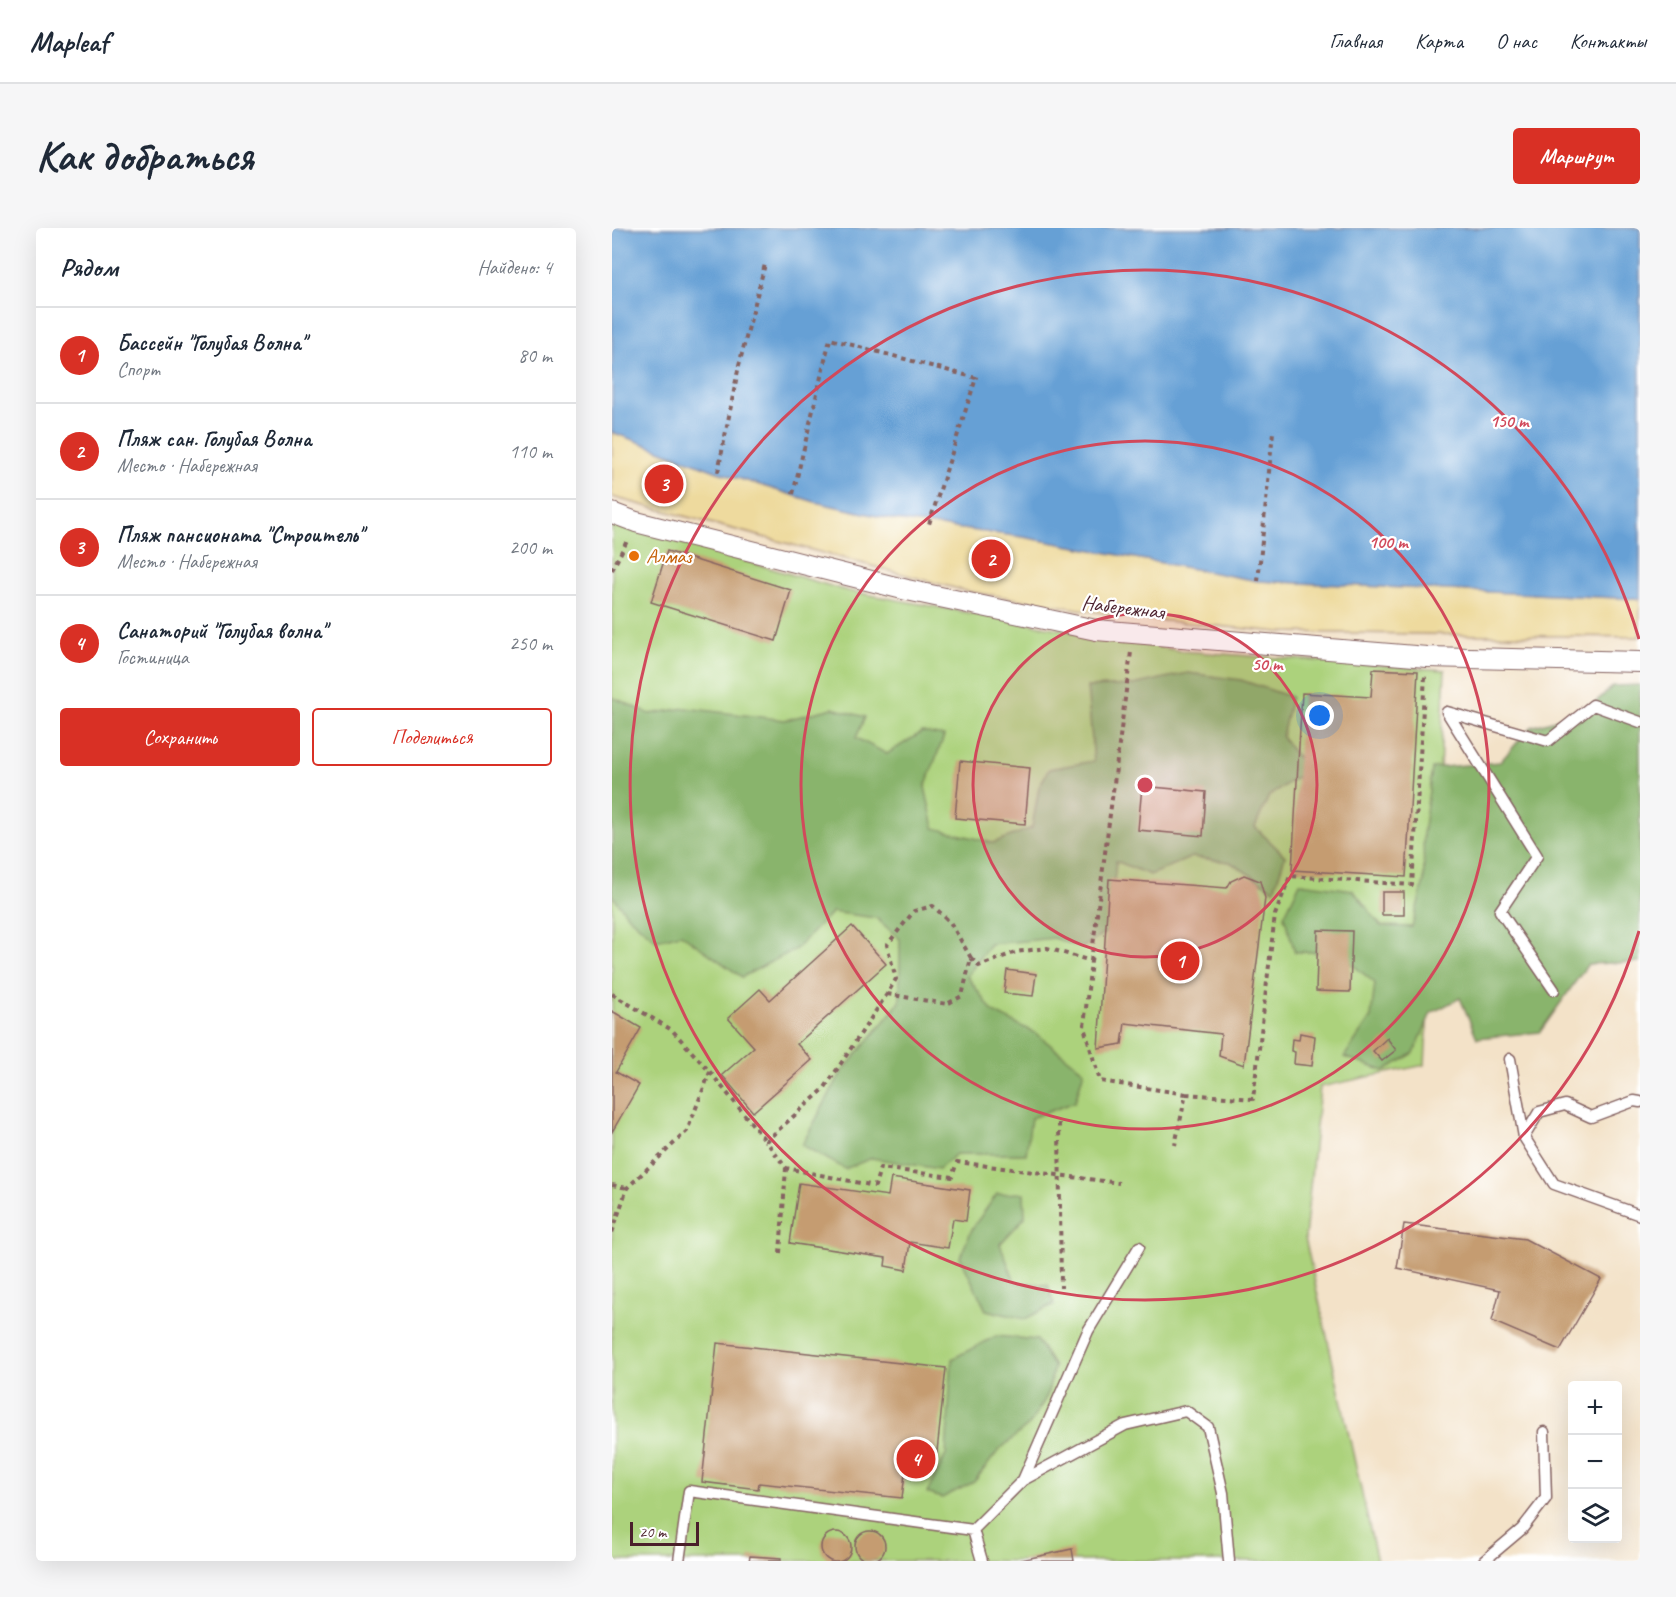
<!DOCTYPE html>
<html lang="ru">
<meta charset="utf-8">
<style>
:root{--surface:#fff;--page:#f6f6f7;--text:#1f2937;--muted:#747a83;--line:#e0e1e3;--accent:#d93025}
body{margin:0;font-family:Caveat,sans-serif;background:var(--page);color:var(--text)}
.controls{position:absolute;right:18px;bottom:18px;display:grid;overflow:hidden;border-radius:6px;box-shadow:0 6px 24px #0002}
.controls button{width:54px;height:54px;display:grid;place-items:center;padding:0;border:0;border-bottom:2px solid var(--line);background:var(--surface);color:var(--text);font:30px sans-serif}
.scale{position:absolute;left:18px;bottom:15px;width:69px;box-sizing:border-box;padding-left:6px;border:3px solid #4a1f2b;border-top:0;font-size:16px;line-height:21px;white-space:nowrap;color:#4a1f2b;-webkit-text-stroke:4px #fff;paint-order:stroke}
.you{position:absolute;left:708px;top:488px;width:21px;height:21px;margin:-15px;border:4px solid #fff;border-radius:50%;background:#1a73e8;box-shadow:0 0 0 9px #1a73e833}
.badge{display:grid;place-items:center;width:39px;height:39px;border-radius:50%;background:var(--accent);color:#fff;font-size:20px;font-weight:700}
.pin{position:absolute;translate:-50% -50%;border:3px solid #fff;box-shadow:0 2px 6px #0006}
.list{margin:0;padding:0;list-style:none}
h2{display:flex;justify-content:space-between;align-items:center;height:78px;margin:0;padding:0 24px;font-size:26px}
h2 small{font-size:20px;font-weight:400;color:var(--muted)}
.list li{display:grid;grid-template-columns:39px 1fr auto;gap:18px;align-items:center;box-sizing:border-box;height:96px;padding:0 24px;border-top:2px solid var(--line)}
.list b{display:block;font-size:22px;white-space:nowrap}
.list p{margin:0;font-size:20px;white-space:nowrap;color:var(--muted)}
.list em{font-size:20px;font-style:normal;color:var(--muted)}
.actions{display:flex;gap:12px;padding:18px 24px}
.actions a{flex:1;padding:14px 0;border:2px solid var(--accent);border-radius:6px;text-align:center;font-size:21px;color:var(--accent)}
.actions .main{background:var(--accent);color:#fff}
.icon{flex:none;width:33px;height:33px;fill:none;stroke:currentColor;stroke-width:2;stroke-linecap:round;stroke-linejoin:round}
.map{position:relative;flex:none;width:1028px;height:1333px;overflow:hidden;border-radius:6px}
header{display:flex;align-items:center;gap:36px;box-sizing:border-box;height:84px;padding:0 30px;background:var(--surface);border-bottom:2px solid var(--line)}
header strong{font-size:28px}
nav{display:flex;gap:33px;margin-inline-start:auto;font-size:21px}
.intro{display:flex;align-items:center;justify-content:space-between;box-sizing:border-box;height:144px;padding:0 36px}
h1{margin:0;font-size:42px}
.button{padding:15px 27px;border-radius:6px;background:var(--accent);color:#fff;font-size:21px;font-weight:700}
main{display:flex;gap:36px;padding:0 36px}
aside{flex:1;background:var(--surface);border-radius:6px;box-shadow:0 6px 24px #0002}
.map>svg:first-child{display:block}
</style>
<header>
<strong>Mapleaf</strong>
<nav><a>Главная</a><a>Карта</a><a>О нас</a><a>Контакты</a></nav>
</header>
<div class="intro"><h1>Как добраться</h1><a class="button">Маршрут</a></div>
<main>
<aside>
<h2>Рядом<small>Найдено: 4</small></h2>
<ul class="list">
<li><span class="badge">1</span><div><b>Бассейн &quot;Голубая Волна&quot;</b><p>Спорт</p></div><em>80 m</em></li>
<li><span class="badge">2</span><div><b>Пляж сан. Голубая Волна</b><p>Место · Набережная</p></div><em>110 m</em></li>
<li><span class="badge">3</span><div><b>Пляж пансионата &quot;Строитель&quot;</b><p>Место · Набережная</p></div><em>200 m</em></li>
<li><span class="badge">4</span><div><b>Санаторий &quot;Голубая волна&quot;</b><p>Гостиница</p></div><em>250 m</em></li>
</ul>
<div class="actions"><a class="main">Сохранить</a><a>Поделиться</a></div>
</aside>
<div class="map">
<svg width="1028" height="1333" viewBox="0 0 1028 1333">
<rect width="100%" height="100%" fill="#fff"/>
<filter id="ink" filterUnits="userSpaceOnUse"><feTurbulence type="fractalNoise" baseFrequency=".0167" numOctaves="2"/><feDisplacementMap in="SourceGraphic" scale="12" xChannelSelector="R" yChannelSelector="G"/><feConvolveMatrix kernelMatrix="1 2 1 2 8 2 1 2 1" color-interpolation-filters="sRGB"/></filter>
<filter id="wash" filterUnits="userSpaceOnUse"><feTurbulence type="fractalNoise" baseFrequency=".008" numOctaves="4" result="noise"/><feDisplacementMap in="SourceGraphic" scale="24" xChannelSelector="R" yChannelSelector="G"/><feGaussianBlur stdDeviation="1.35" result="paint"/><feColorMatrix in="noise" values="0 0 0 0 0 0 0 0 0 0 0 0 0 0 0 0 0 1.4 0 .05"/><feComposite in="paint" operator="in"/></filter>
<g filter="url(#wash)">
<rect width="100%" height="100%" fill="#f3e2c8"/>
<path fill="#acd27c" stroke="#7b7854" stroke-width="1.5" d="M0,294L236,363L569,423L833,442L813,837L708,859L693,1010L765,1333H0Z"/>
<path fill="#89b46c" stroke="#6a6a4c" stroke-width="1.5" d="M576,445L629,452L679,469L670,509L695,542L657,568L643,599L673,628L662,662L618,634L580,629L538,647L504,633L497,702L470,720L442,710L378,716L355,748L381,784L423,805L472,843L463,874L419,890L414,926H344L327,941L260,930L233,941L190,917L229,845L288,774V711L264,690L220,684L184,721L130,749L69,706L44,712L16,688L0,667V469L38,486L73,480L173,492L221,480L253,489L244,510L275,526L310,504L332,508L313,559L322,600L381,615L420,600L427,559L437,541L482,533L475,459L521,457Z
M1028,457V734L976,736L928,804L865,810L848,770L819,785L802,825L772,843L732,829L759,789L763,755L725,724H683L672,688L688,655L741,662L769,698L800,699L812,653L811,606L820,540L888,534L919,499L974,483L1001,458Z
M412,965L413,989L388,1016L403,1054L436,1057L442,1076L413,1091L374,1082L348,1029L361,999L385,966Z
M384,1108L425,1112L442,1139L435,1168L418,1196L387,1222L362,1254L330,1270L315,1265L334,1227L340,1131Z"/>
<path fill="#eeda9e" stroke="#9c7c64" stroke-width="1.5" d="M0,204L106,244L203,274L283,292L411,309L646,353L1028,371V409L667,404L523,390L354,363L0,269Z"/>
<path fill="#66a0d5" stroke="#586080" stroke-width="1.5" d="M0,0H1028V371L646,353L411,309L283,292L203,274L106,244L0,204Z"/>
<g id="blocks">
<path fill="#c59c71" d="M55,323L179,362L164,413L39,374Z
M761,441L806,443L794,649L680,642L690,465L759,469Z
M348,533L418,540L413,596L343,590Z
M530,558L594,564L591,608L526,602Z
M632,647L648,653L653,670L632,837L607,828L609,806L513,795L510,816L486,820L497,651L615,660L619,653Z
M770,664H792V687H770Z
M240,698L274,736L185,816L200,832L141,884L110,847L142,819L116,790L148,761L158,772Z
M706,702L740,703L738,764L704,763Z
M395,742L424,746L421,768L392,765Z
M0,783L29,800L4,844L27,857L0,904Z
M688,805L703,808L700,838L682,836L683,824L679,823L680,811L687,812Z
M775,810L784,822L770,833L761,823Z
M279,950L358,962L354,993L341,991L336,1020L298,1014L294,1042L273,1038L274,1030L178,1015L187,955L276,968Z
M792,996L913,1011L989,1051L948,1122L880,1093L888,1062L785,1040Z
M105,1115L334,1140L323,1242L294,1238L290,1270L147,1255L146,1261L90,1254Z
M243 1318a15 15 0 1 1 30 0a15 15 0 1 1-30 0Z
M209 1319a15 15 0 1 1 30 0a15 15 0 1 1-30 0Z
M460,1321L462,1333H409V1332Z
M138,1328L169,1330V1333H137Z"/>
</g>
</g>
<g filter="url(#ink)">
<use href="#blocks" fill-opacity="0" stroke="#856362" stroke-width="1.5"/>
<g fill="none" stroke-linecap="round" stroke-linejoin="round">
<defs>
<path id="lane" d="M835,484L925,628L888,683L942,762
M835,484L936,513L981,477L1028,494
M898,831L912,909L942,956L1028,987
M912,909L927,884L953,877L979,889L1022,873L1028,874
M411,1252L513,1197L574,1183L596,1199L611,1265L617,1333
M361,1302L370,1333
M67,1333L77,1263L361,1302L411,1252L476,1103L527,1019
M872,1333L910,1301L934,1270L932,1204"/>
<path id="street" d="M0,285L24,294L295,362L484,402L815,429L1028,434"/>
</defs>
<use href="#lane" stroke="#856362" stroke-width="13"/>
<use href="#street" stroke="#856362" stroke-width="22"/>
<path stroke="#856362" stroke-width="4" stroke-dasharray="4.5 4.5" stroke-linecap="butt" d="M106,244L127,137L153,36
M181,266L218,111L364,150L317,296
M0,342L15,313
M646,353L661,204
M359,730L338,694L321,678L302,683L275,717L284,751L275,766L212,861L154,913L174,940L263,958L268,940L340,949L345,934L507,955
M479,733L519,424
M0,766L60,802L98,844L75,903L15,960L0,1005
M275,766L335,776L350,768L359,730L367,738L404,724L435,720L479,733L472,799L488,853L574,866L563,917
M98,844L154,913
M574,866L641,871L663,687L678,648L800,657L813,448
M447,895L449,1060
M0,957L15,960
M168,1025L174,940"/>
<use href="#lane" stroke="#fff" stroke-width="10"/>
<use href="#street" stroke="#fff" stroke-width="20"/>
</g>
</g>
<circle cx="533" cy="557" r="172" fill="#d1495b" fill-opacity=".12"/>
<g fill="none" stroke="#d1495b" stroke-width="3">
<circle cx="533" cy="557" r="172"/>
<circle cx="533" cy="557" r="344"/>
<path d="M1027 703A515 515 0 1 1 1027 411"/>
</g>
<circle fill="#e8710a" stroke="#fff" stroke-width="2" cx="22" cy="328" r="6"/>
<g text-anchor="middle" dominant-baseline="central" stroke-width="4.5" stroke-linejoin="round" paint-order="stroke">
<g font-size="21" fill="#c56008" stroke="#fff" text-anchor="start">
<text x="34" y="328">Алмаз</text>
</g>
<g font-size="21" fill="#4a1f2b" stroke="#fff">
<text transform="translate(511 379) rotate(7)">Набережная</text>
</g>
</g>
<circle cx="533" cy="557" r="9" fill="#d1495b" stroke="#fff" stroke-width="3"/>
<g font-size="18" text-anchor="middle" font-weight="bold" fill="#d1495b" stroke="#fff" stroke-width="4.5" stroke-linejoin="round" paint-order="stroke">
<text x="897" y="199">150 m</text>
<text x="776" y="320">100 m</text>
<text x="655" y="442">50 m</text>
</g>
</svg>
<div class="controls">
<button>+</button>
<button>−</button>
<button><svg class="icon" aria-label="layers" viewBox="0 0 24 24"><path d="M12 4l9 5-9 5-9-5zM3 14l9 5 9-5"/></svg></button>
</div>
<div class="scale">20 m</div>
<div class="you"></div>
<div class="pin badge" style="left:568px;top:733px">1</div>
<div class="pin badge" style="left:379px;top:331px">2</div>
<div class="pin badge" style="left:52px;top:256px">3</div>
<div class="pin badge" style="left:304px;top:1231px">4</div>
</div>
</main>
